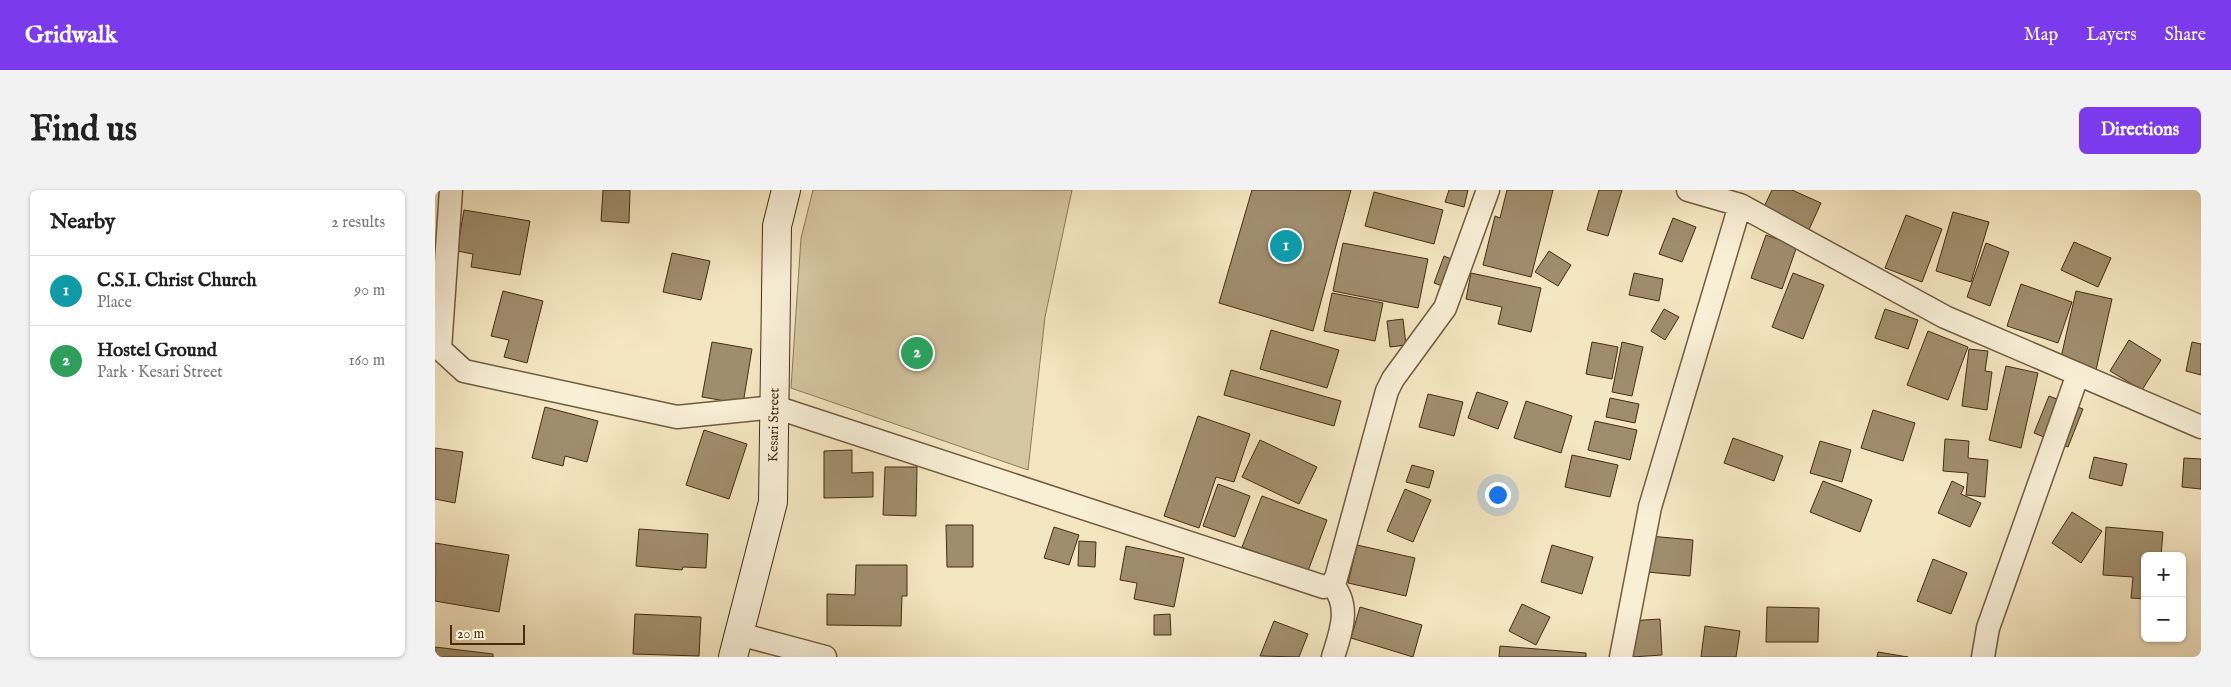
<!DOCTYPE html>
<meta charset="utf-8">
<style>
:root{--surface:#fff;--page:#f2f2f2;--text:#222;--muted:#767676;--line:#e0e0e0;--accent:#7c3aed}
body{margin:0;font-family:"IM FELL English",serif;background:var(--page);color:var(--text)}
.controls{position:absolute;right:15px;bottom:15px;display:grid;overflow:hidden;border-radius:8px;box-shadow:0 1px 4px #0004}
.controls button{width:45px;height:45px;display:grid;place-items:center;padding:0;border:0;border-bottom:1px solid var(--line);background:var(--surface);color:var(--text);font:25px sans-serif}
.scale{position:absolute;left:15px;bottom:12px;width:75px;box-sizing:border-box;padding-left:5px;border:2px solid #462d11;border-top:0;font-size:14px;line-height:18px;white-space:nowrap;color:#462d11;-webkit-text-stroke:4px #f8efd7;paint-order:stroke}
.you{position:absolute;left:1062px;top:304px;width:18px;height:18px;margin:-12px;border:4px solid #fff;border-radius:50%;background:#1a73e8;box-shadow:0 0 0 8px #1a73e833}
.badge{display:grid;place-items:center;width:32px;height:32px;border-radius:50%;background:var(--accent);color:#fff;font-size:16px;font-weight:700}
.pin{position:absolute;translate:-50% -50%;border:2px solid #fff;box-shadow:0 1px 5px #0006}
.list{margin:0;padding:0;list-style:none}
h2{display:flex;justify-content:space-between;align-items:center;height:65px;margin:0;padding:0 20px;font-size:21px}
h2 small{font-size:16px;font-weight:400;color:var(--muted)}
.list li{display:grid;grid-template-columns:32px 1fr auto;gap:15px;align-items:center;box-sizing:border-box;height:70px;padding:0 20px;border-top:1px solid var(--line)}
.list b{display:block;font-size:19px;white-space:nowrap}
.list p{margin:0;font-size:16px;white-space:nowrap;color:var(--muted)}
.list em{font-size:16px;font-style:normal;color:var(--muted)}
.map{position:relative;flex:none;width:1766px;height:467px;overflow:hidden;border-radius:8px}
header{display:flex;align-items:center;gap:30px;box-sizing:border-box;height:70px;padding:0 25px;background:var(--accent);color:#fff}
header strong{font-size:24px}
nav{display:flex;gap:28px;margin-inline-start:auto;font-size:18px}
.intro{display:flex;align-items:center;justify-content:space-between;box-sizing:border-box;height:120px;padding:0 30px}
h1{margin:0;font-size:35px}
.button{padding:12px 22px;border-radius:8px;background:var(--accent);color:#fff;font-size:18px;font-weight:700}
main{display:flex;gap:30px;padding:0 30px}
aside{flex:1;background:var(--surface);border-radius:8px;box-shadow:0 1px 4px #0004}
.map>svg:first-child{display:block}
</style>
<header>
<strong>Gridwalk</strong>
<nav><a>Map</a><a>Layers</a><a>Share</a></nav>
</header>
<div class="intro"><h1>Find us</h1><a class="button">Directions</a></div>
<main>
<aside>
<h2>Nearby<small>2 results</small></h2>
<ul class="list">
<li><span class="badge" style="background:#0f9aa8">1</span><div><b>C.S.I. Christ Church</b><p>Place</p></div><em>90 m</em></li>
<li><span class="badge" style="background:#2e9e5b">2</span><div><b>Hostel Ground</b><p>Park · Kesari Street</p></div><em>160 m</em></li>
</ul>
</aside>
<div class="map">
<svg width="1766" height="467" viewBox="0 0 1766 467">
<rect width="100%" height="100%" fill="#f4e6c1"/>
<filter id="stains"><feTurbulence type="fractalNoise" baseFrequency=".004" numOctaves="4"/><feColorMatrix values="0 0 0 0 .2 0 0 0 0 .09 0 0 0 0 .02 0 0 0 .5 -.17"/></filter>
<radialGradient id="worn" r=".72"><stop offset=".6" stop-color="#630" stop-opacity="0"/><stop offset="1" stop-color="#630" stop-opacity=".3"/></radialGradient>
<path fill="#d6c7a3" stroke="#8e7a5a" d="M378,0H637L610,127L593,280L356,198L366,48Z"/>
<path fill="#a08d6d" stroke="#462d11" d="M168,0H195L194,33L166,31Z
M817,0H916L878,141L784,113Z
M1014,0H1033L1029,17L1010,12Z
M1072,0H1118L1096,87L1048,75L1060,26L1065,28Z
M1164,0H1187L1173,46L1152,40Z
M1337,0H1357L1386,13L1372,44L1326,23Z
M939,2L1008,20L999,54L930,36Z
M29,20L95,31L85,85L36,77L38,64L22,61Z
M1518,22L1554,32L1536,92L1501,81Z
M1471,25L1507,39L1487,92L1450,78Z
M1238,28L1261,37L1247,72L1224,64Z
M1331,45L1362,56L1347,99L1316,88Z
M1639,52L1676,68L1663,97L1626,80Z
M908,53L993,69L983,118L898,101Z
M1551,53L1574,62L1555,116L1532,107Z
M1114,61L1136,75L1123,96L1100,82Z
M237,63L275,71L266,110L228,102Z
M1009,66L1026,73L1016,99L999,93Z
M1036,83L1106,98L1096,142L1063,134L1067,117L1031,109Z
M1199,83L1228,89L1224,111L1194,105Z
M1358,83L1389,95L1368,149L1337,137Z
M1586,94L1637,112L1623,153L1572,136Z
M68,101L108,111L92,173L69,167L74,150L56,146Z
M1641,101L1677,109L1661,180L1625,172Z
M897,103L948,113L940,151L889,141Z
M1229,119L1244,127L1230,150L1216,141Z
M1450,119L1483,130L1473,159L1440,148Z
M968,129L971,155L955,157L952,131Z
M836,140L904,160L892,198L825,179Z
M1493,141L1533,157L1513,210L1472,195Z
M1694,150L1726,170L1707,200L1675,181Z
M277,152L317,159L308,214L267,207Z
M1157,152L1183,157L1177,189L1151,184Z
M1187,152L1208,157L1197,206L1177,202Z
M1757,152L1766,154V185L1751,181Z
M1534,159L1553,161L1550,181L1557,182L1552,220L1527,216Z
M1571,176L1603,183L1586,258L1554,250Z
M796,180L906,211L899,236L789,205Z
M1042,202L1073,212L1063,239L1033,228Z
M993,204L1028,212L1019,246L984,237Z
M1614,206L1648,219L1633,257L1599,243Z
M1175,208L1204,214L1200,233L1171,227Z
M1091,211L1137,226L1126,263L1079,248Z
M110,217L163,231L152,272L130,266L128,276L97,268Z
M1438,220L1480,233L1468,271L1426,258Z
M763,226L815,244L799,292L781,287L764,338L729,326Z
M1160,231L1202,240L1195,270L1153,260Z
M269,240L312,254L294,309L251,295Z
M1298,248L1348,266L1339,291L1289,273Z
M1510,249L1534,251L1533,268L1553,270L1550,307L1531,305L1533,283L1508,281Z
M825,250L882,277L864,314L807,287Z
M1385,251L1416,260L1407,292L1375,283Z
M0,258L28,262L20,313L0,309Z
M417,260V283L438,282V307L389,308V261Z
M1137,265L1183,275L1175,307L1130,297Z
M1659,267L1692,274L1687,296L1654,288Z
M1749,268L1766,269V299L1747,297Z
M977,275L999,281L994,298L971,292Z
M450,277H482L481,326L448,325Z
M1388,291L1437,310L1425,342L1375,322Z
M1517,291L1529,297L1526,304L1546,313L1535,337L1503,323Z
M783,294L815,306L800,347L768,336Z
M970,299L996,310L978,352L952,341Z
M827,306L892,330L873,381L807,357Z
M1637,322L1667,341L1646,373L1617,353Z
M511,335H538V377H512Z
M619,337L644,345L634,375L609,368Z
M1671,337L1728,342L1726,366H1710V409L1696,408L1698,387L1668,385Z
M204,339L273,344L271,378L248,377L247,380L201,376Z
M1215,346L1258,350L1255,386L1212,382Z
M644,351L661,352L660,377L643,376Z
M0,353L74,365L64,422L0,411Z
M922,355L980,368L971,406L913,393Z
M1117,355L1158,367L1147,404L1106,392Z
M691,356L749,368L739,417L699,409L702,393L685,390Z
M1498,369L1532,383L1516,424L1482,411Z
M421,375H472V406H467L466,436L392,435V404L420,405Z
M1087,414L1115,427L1101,455L1074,441Z
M925,417L987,435L978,467L916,448Z
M1332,417L1384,418L1383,452H1331Z
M200,424L266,427L264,466L198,464Z
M735,424L736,445H719V425Z
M1225,429L1227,465L1197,467L1194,431Z
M839,431L873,444L864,467L825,466Z
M1270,436L1305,441L1301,467H1266Z
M1065,456L1151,463V467H1064Z
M0,457L58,464V467H0Z
M1443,462L1473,467H1442Z"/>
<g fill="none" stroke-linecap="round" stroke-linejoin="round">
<defs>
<path id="street" d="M16,0L5,159L29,181L242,227L340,217L889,397L895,396L901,388L952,201L958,189L1010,118L1053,0
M1253,0L1305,15L1510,127L1766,237
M897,394C916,416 906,442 898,467
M304,444L390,467
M1186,467L1215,317L1305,15
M1548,467L1553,438L1643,184"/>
<path id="secondary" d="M298,467L338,312L342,36L351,0"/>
</defs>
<use href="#street" stroke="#725b3d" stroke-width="25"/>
<use href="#secondary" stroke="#462d11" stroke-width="30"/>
<use href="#street" stroke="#f8efd7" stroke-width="22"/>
<use href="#secondary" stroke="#f8efd7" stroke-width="28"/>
</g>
<g text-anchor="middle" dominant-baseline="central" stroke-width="5" stroke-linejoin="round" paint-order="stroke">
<g font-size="14" fill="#462d11" stroke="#f8efd7">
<text transform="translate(339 235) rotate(-89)">Kesari Street</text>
</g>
</g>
<rect width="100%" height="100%" filter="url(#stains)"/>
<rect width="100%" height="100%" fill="url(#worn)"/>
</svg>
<div class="controls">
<button>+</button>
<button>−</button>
</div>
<div class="scale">20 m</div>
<div class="you"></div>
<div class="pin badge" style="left:851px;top:56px;background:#0f9aa8">1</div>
<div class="pin badge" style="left:482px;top:163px;background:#2e9e5b">2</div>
</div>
</main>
